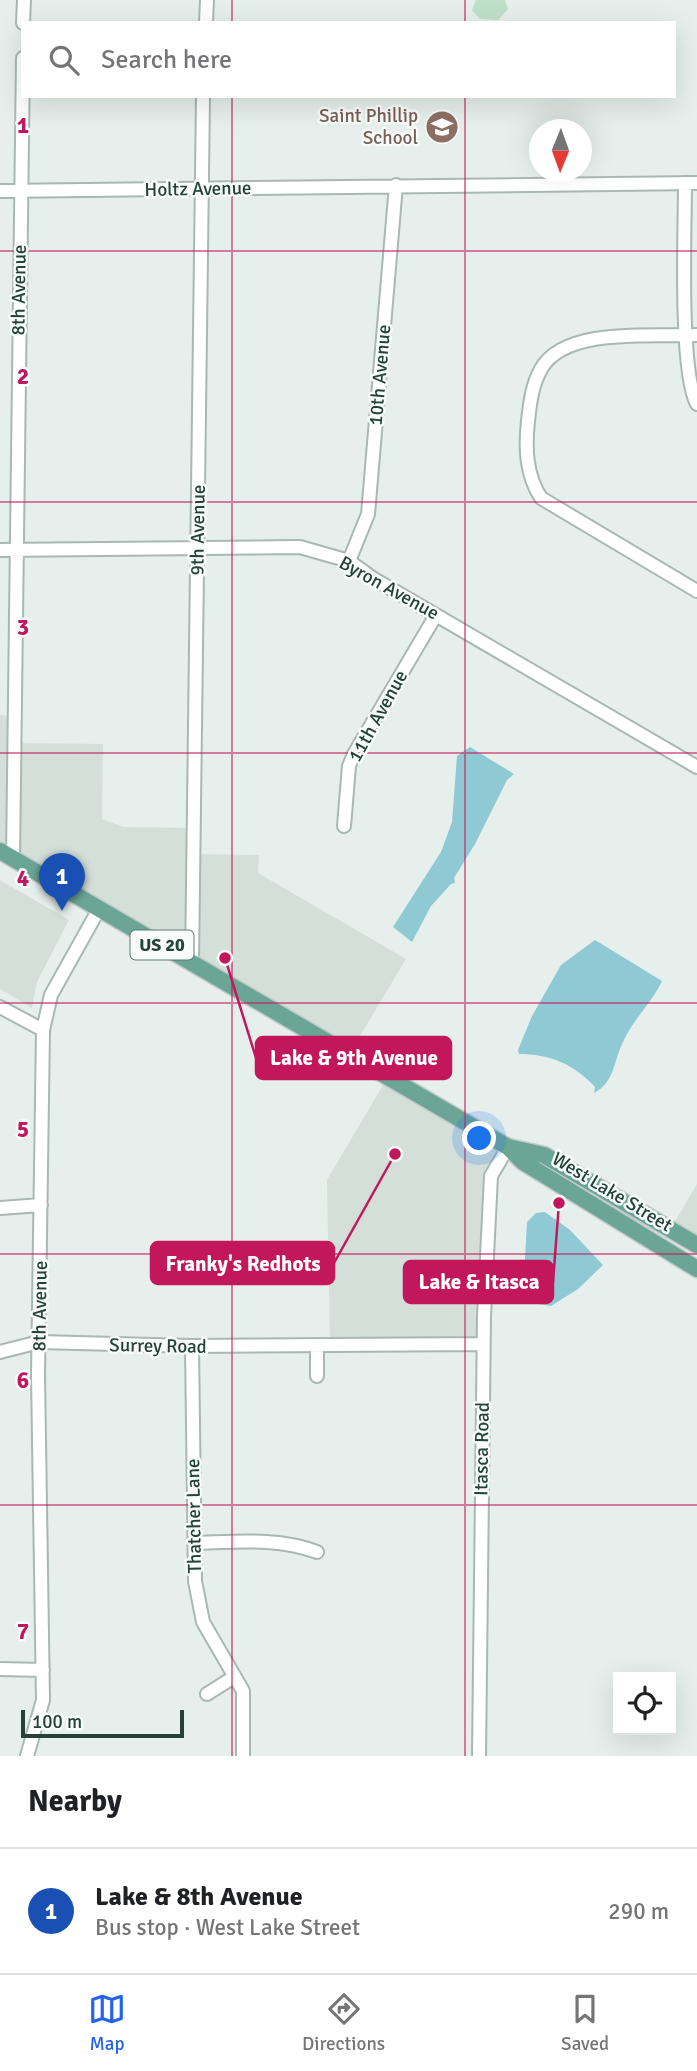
<!DOCTYPE html>
<meta charset="utf-8">
<style>
:root{--surface:#fff;--page:#f2f2f2;--text:#202124;--muted:#757577;--line:#e0e0e0;--accent:#2563eb}
body{margin:0;font-family:Signika,sans-serif;background:var(--page);color:var(--text)}
.controls{position:absolute;right:21px;bottom:21px;display:grid;overflow:hidden;border-radius:0px;box-shadow:0 7px 28px #0002}
.controls button{width:63px;height:63px;display:grid;place-items:center;padding:0;border:0;border-bottom:2px solid var(--line);background:var(--surface);color:var(--text);font:35px sans-serif}
.compass{position:absolute;left:529px;top:119px;width:63px;height:63px;border-radius:50%;background:var(--surface);box-shadow:0 7px 28px #0002;rotate:181deg}
.scale{position:absolute;left:21px;bottom:18px;width:163px;box-sizing:border-box;padding-left:7px;border:4px solid #24423a;border-top:0;font-size:19px;line-height:24px;white-space:nowrap;color:#24423a;-webkit-text-stroke:5px #f7fbf9;paint-order:stroke}
.you{position:absolute;left:480px;top:1139px;width:24px;height:24px;margin:-18px;border:5px solid #fff;border-radius:50%;background:#1a73e8;box-shadow:0 0 0 10px #1a73e833}
.badge{display:grid;place-items:center;width:46px;height:46px;border-radius:50%;background:var(--accent);color:#fff;font-size:23px;font-weight:700}
.pin{position:absolute;translate:-50% -58px;filter:drop-shadow(0 2px 4px #0008)}
.pin::after{content:'';position:absolute;top:37px;width:24px;height:21px;background:inherit;clip-path:polygon(0 0,100% 0,50% 100%)}
.list{margin:0;padding:0;list-style:none}
h2{display:flex;justify-content:space-between;align-items:center;height:91px;margin:0;padding:0 28px;font-size:30px}
h2 small{font-size:23px;font-weight:400;color:var(--muted)}
.list li{display:grid;grid-template-columns:46px 1fr auto;gap:21px;align-items:center;box-sizing:border-box;height:126px;padding:0 28px;border-top:2px solid var(--line)}
.list b{display:block;font-size:26px;white-space:nowrap}
.list p{margin:0;font-size:23px;white-space:nowrap;color:var(--muted)}
.list em{font-size:23px;font-style:normal;color:var(--muted)}
.icon{flex:none;width:38px;height:38px;fill:none;stroke:currentColor;stroke-width:2;stroke-linecap:round;stroke-linejoin:round}
.map{position:relative;flex:none;width:697px;height:1756px;overflow:hidden}
.search{position:absolute;background:var(--surface);box-shadow:0 7px 28px #0002;left:21px;right:21px;top:21px;height:77px;display:flex;align-items:center;gap:18px;box-sizing:border-box;padding:0 24px;border-radius:0px;color:var(--muted);font-size:26px}
.sheet{height:217px;background:var(--surface)}
nav{display:flex;justify-content:space-around;align-items:center;box-sizing:border-box;height:98px;border-top:2px solid var(--line);background:var(--surface);font-size:19px;color:var(--muted)}
nav a{display:grid;justify-items:center;gap:4px}
nav .on{color:var(--accent)}
.map>svg:first-child{display:block}
</style>
<div class="map">
<svg width="697" height="1756" viewBox="0 0 697 1756">
<rect width="100%" height="100%" fill="#e6efeb"/>
<path fill="#d4dfda" d="M0,715L15,716V743L103,744L102,819L123,827L191,828L189,958L0,847Z
M196,854L259,855L258,873L406,959L351,1051L195,962Z
M0,880L69,920L37,982L32,1008L0,989Z
M386,1080L505,1148L489,1176L481,1342H330L327,1180Z
M697,1184V1239L673,1225Z"/>
<path fill="#bfe0c8" d="M476,0H505L508,9L498,20L480,19L472,10Z"/>
<path fill="#8ec9d4" d="M470,747L514,774L507,780L475,844L454,878L455,883L451,884L431,906L412,942L393,927L441,852L452,822L457,756Z
M595,940L662,981C652,1003 633,1019 623,1042C613,1062 615,1082 594,1093L595,1087C574,1064 550,1054 519,1054L518,1050L532,1016L561,965Z
M545,1212L570,1230L603,1265L578,1289L551,1306L532,1303L523,1294L527,1222L536,1213Z"/>
<g fill="none" stroke-linecap="round" stroke-linejoin="round">
<defs>
<path id="minor" d="M23,23L24,0
M206,23L207,0
M685,183C685,229 679,370 697,404
M0,191L697,183
M697,335C655,337 565,326 541,369C532,385 530,403 528,421C525,448 526,475 541,498L697,591
M0,550L300,547L349,561L374,579L697,767
M349,561L368,514L396,185
M344,826L349,766L354,754L436,615
M13,858L23,58
M192,963L203,96
M0,1007L43,1030
M0,1208L41,1205
M317,1345V1376
M192,1346L195,1581L203,1622L243,1691V1756
M0,1352L39,1342L192,1346L483,1344
M194,1543C235,1542 278,1537 317,1552
M0,1669L43,1670
M207,1694L234,1677
M27,1756L43,1700L38,1375L43,1030L51,995L99,909
M479,1756L484,1316L491,1176L508,1147"/>
<path id="major" d="M0,851L508,1147L523,1162L697,1269
M508,1147L544,1155L697,1245"/>
</defs>
<use href="#minor" stroke="#a8b8b2" stroke-width="16"/>
<use href="#major" stroke="#c2cac8" stroke-width="19"/>
<use href="#minor" stroke="#fff" stroke-width="12"/>
<use href="#major" stroke="#6aa596" stroke-width="16"/>
</g>
<path fill="none" stroke="#c2185b" stroke-width="2" stroke-opacity="0.55" d="M232,0V23M465,0V23M232,96V1756M465,96V1756M0,251H697M0,502H697M0,753H697M0,1003H697M0,1254H697M0,1505H697"/>
<defs>
<symbol id="school-disc" viewBox="-11 -11 22 22"><circle r="9.5" fill="#8d6e63" stroke="#f7fbf9"/><path d="M0-5L7-2L0 1L-7-2ZM-4 1L0 2.5L4 1V4Q0 6-4 4Z" fill="#fff"/></symbol>
</defs>
<g fill-rule="evenodd">
<use href="#school-disc" x="423" y="108" width="38" height="38"/>
</g>
<g text-anchor="middle" dominant-baseline="central" stroke-width="5" stroke-linejoin="round" paint-order="stroke">
<rect fill="#f7fbf9" stroke="#637a73" stroke-width="2" x="130.5" y="930.5" width="63" height="29" rx="5"/>
<g font-size="18" font-weight="bold" fill="#24423a">
<text x="162" y="945">US 20</text>
</g>
<g font-size="19" fill="#785e54" stroke="#f7fbf9" text-anchor="end">
<text x="418" y="116">Saint Phillip<tspan x="418" dy="22">School</tspan></text>
</g>
<g font-size="19" fill="#24423a" stroke="#f7fbf9">
<text transform="translate(198 189) rotate(-1)">Holtz Avenue</text>
<text transform="translate(19 290) rotate(-89)">8th Avenue</text>
<text transform="translate(380 375) rotate(-85)">10th Avenue</text>
<text transform="translate(198 530) rotate(-89)">9th Avenue</text>
<text transform="translate(389 588) rotate(29)">Byron Avenue</text>
<text transform="translate(378 716) rotate(-61)">11th Avenue</text>
<text transform="translate(612 1192) rotate(31)">West Lake Street</text>
<text transform="translate(40 1306) rotate(-89)">8th Avenue</text>
<text transform="translate(158 1346) rotate(1)">Surrey Road</text>
<text transform="translate(482 1449) rotate(-89)">Itasca Road</text>
<text transform="translate(194 1516) rotate(-91)">Thatcher Lane</text>
</g>
</g>
<g font-size="23" text-anchor="middle" font-weight="bold" fill="#c2185b" stroke="#f7fbf9" stroke-width="5" stroke-linejoin="round" paint-order="stroke">
<text x="23" y="133">1</text>
<text x="23" y="384">2</text>
<text x="23" y="635">3</text>
<text x="23" y="886">4</text>
<text x="23" y="1137">5</text>
<text x="23" y="1388">6</text>
<text x="23" y="1639">7</text>
</g>
<path fill="none" stroke="#c2185b" stroke-width="2.5" d="M225 958L256 1058M395 1154L334 1263M559 1203L553 1282"/>
<g fill="#c2185b" stroke="#f7fbf9" stroke-width="2.5">
<circle cx="225" cy="958" r="7"/>
<circle cx="395" cy="1154" r="7"/>
<circle cx="559" cy="1203" r="7"/>
</g>
<g fill="#c2185b" stroke="#c2185b" stroke-width="2.5">
<rect x="256" y="1037" width="195" height="42" rx="7"/>
<rect x="151" y="1242" width="183" height="42" rx="7"/>
<rect x="404" y="1261" width="149" height="42" rx="7"/>
</g>
<g font-size="21" text-anchor="middle" font-weight="bold" fill="#fff">
<text x="354" y="1065">Lake &amp; 9th Avenue</text>
<text x="243" y="1271">Franky's Redhots</text>
<text x="479" y="1289">Lake &amp; Itasca</text>
</g>
</svg>
<div class="controls">
<button><svg class="icon" aria-label="locate" viewBox="0 0 24 24"><circle cx="12" cy="12" r="6"/><path d="M12 2v4M12 18v4M2 12h4M18 12h4"/></svg></button>
</div>
<svg class="compass" viewBox="-18 -18 36 36"><path d="M0-13l5 13h-10z" fill="#e53935"/><path d="M0 13l5-13h-10z" fill="#757577"/></svg>
<div class="scale">100 m</div>
<div class="you"></div>
<div class="pin badge" style="left:62px;top:911px;background:#1a4fb4">1</div>
<div class="search"><svg class="icon" aria-label="search" viewBox="0 0 24 24"><circle cx="10" cy="10" r="6"/><path d="M15 15l6 6"/></svg>Search here</div>
</div>
<section class="sheet">
<h2>Nearby<small></small></h2>
<ul class="list">
<li><span class="badge" style="background:#1a4fb4">1</span><div><b>Lake &amp; 8th Avenue</b><p>Bus stop · West Lake Street</p></div><em>290 m</em></li>
</ul>
</section>
<nav>
<a class="on"><svg class="icon" aria-label="map" viewBox="0 0 24 24"><path d="M3 6l6-2 6 2 6-2v14l-6 2-6-2-6 2zM9 4v14M15 6v14"/></svg>Map</a>
<a><svg class="icon" aria-label="directions" viewBox="0 0 24 24"><path d="M12 3l9 9-9 9-9-9zM9 14v-3h6M13 9l2 2-2 2"/></svg>Directions</a>
<a><svg class="icon" aria-label="saved" viewBox="0 0 24 24"><path d="M7 4h10v16l-5-4-5 4z"/></svg>Saved</a>
</nav>
